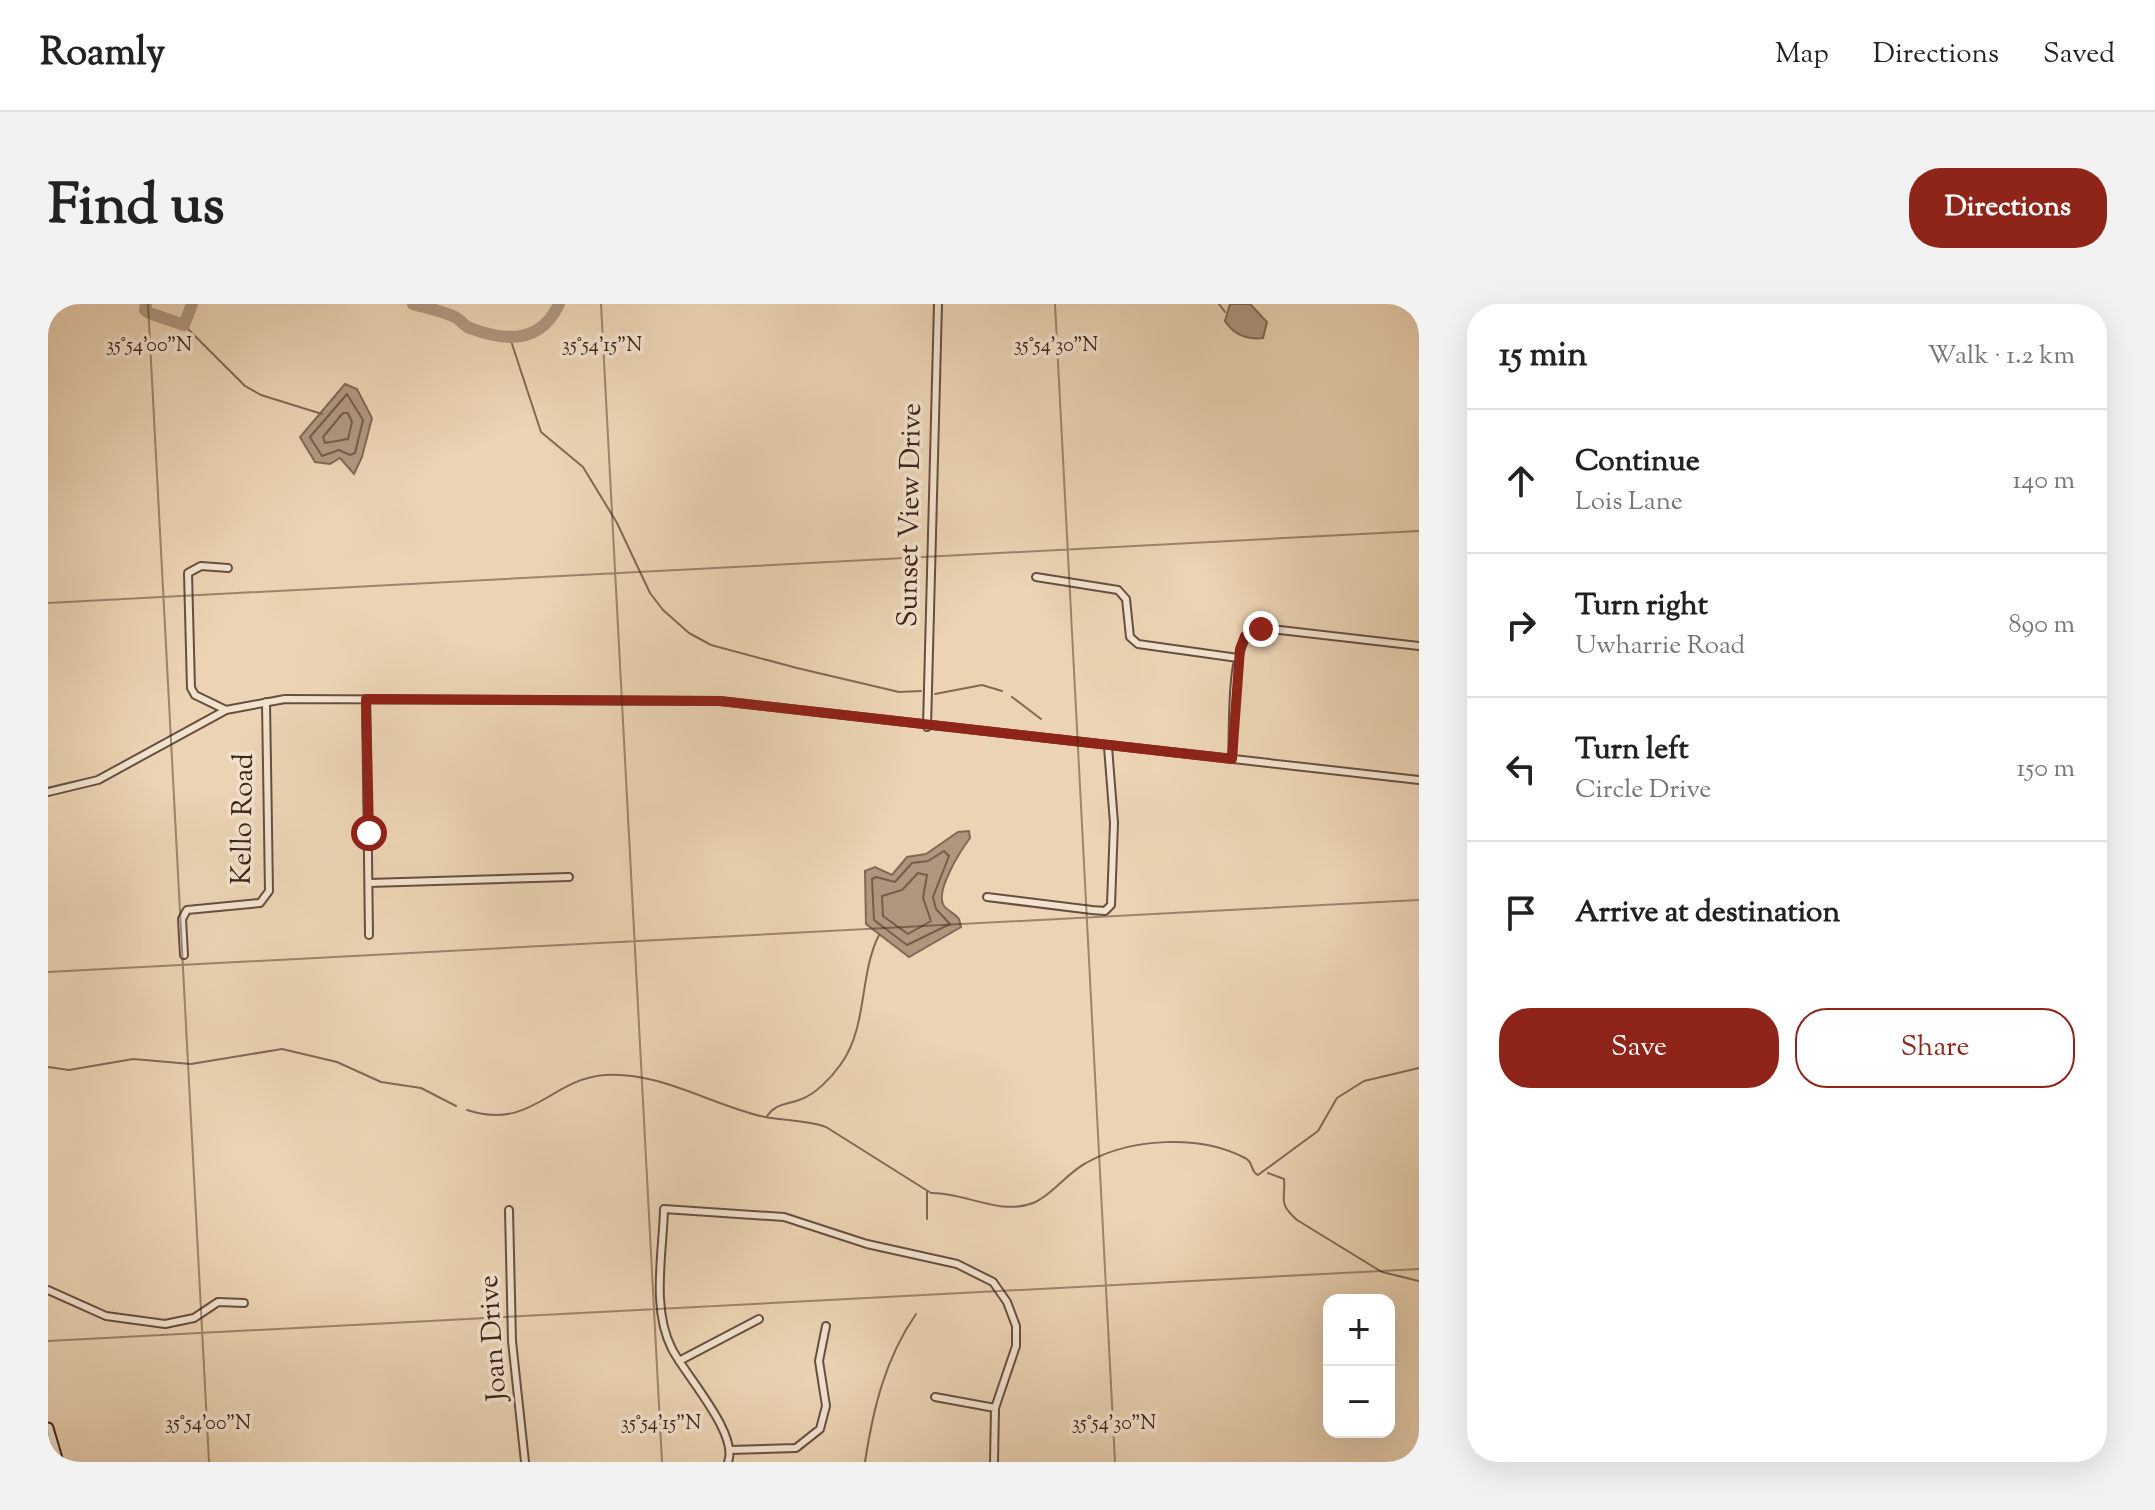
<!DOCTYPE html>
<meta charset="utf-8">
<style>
:root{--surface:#fff;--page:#f2f2f2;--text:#222;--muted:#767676;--line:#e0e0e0;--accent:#8f2418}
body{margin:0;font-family:"Sorts Mill Goudy",serif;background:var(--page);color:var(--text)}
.controls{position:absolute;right:24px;bottom:24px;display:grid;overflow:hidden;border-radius:16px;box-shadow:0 8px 32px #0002}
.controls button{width:72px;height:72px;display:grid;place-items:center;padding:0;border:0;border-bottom:2px solid var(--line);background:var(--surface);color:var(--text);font:40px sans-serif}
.stop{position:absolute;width:24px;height:24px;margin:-18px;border:6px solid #8f2418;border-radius:50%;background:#fff}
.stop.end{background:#8f2418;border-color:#fff;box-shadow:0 2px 8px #0008}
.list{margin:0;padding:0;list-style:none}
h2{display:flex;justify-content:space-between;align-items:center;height:104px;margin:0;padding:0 32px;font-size:34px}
h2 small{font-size:26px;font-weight:400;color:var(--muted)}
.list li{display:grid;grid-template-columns:52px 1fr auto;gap:24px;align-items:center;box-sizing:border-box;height:144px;padding:0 32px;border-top:2px solid var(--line)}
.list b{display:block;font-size:30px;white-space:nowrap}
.list p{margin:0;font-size:26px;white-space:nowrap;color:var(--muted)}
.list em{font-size:26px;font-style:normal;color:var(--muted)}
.actions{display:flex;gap:16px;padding:24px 32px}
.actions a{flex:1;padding:18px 0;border:2px solid var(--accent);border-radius:32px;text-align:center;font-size:28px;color:var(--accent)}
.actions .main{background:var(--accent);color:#fff}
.icon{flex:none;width:44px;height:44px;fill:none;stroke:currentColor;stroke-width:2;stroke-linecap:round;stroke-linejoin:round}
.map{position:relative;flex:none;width:1371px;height:1158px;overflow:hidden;border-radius:32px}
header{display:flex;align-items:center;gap:48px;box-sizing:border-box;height:112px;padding:0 40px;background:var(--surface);border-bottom:2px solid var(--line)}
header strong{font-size:38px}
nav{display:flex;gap:44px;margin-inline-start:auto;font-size:28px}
.intro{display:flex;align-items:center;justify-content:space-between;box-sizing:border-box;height:192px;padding:0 48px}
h1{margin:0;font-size:56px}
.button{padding:20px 36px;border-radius:32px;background:var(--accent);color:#fff;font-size:28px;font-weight:700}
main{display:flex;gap:48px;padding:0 48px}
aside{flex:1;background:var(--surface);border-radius:32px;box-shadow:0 8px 32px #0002}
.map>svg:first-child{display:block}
</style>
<header>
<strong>Roamly</strong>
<nav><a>Map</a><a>Directions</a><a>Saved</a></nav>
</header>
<div class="intro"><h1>Find us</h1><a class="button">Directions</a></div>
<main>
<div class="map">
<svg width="1371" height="1158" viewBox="0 0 1371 1158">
<rect width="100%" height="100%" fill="#ebd3b3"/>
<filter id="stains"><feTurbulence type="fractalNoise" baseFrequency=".0025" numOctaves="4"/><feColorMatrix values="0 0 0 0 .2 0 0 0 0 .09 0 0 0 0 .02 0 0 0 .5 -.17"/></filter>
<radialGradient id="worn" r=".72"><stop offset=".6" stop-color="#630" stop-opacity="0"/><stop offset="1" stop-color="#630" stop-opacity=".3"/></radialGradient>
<path fill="#af977f" stroke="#816956" stroke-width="2" d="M1182,0H1202L1219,18L1215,34C1198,36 1186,31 1177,17Z
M297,80L309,85L324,114L314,153L306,170L292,154L282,160L267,158L252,133Z
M921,527L922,534C913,546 886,588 896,602C899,606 907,610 911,615L913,623L861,653L818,620L817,567L827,563L844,571L859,553L878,550L910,528Z"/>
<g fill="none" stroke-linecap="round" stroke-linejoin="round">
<path stroke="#755d4c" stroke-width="2" d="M299,90L315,116L307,149L302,151L291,146L274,152L262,133Z
M295,109H300L304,118L300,135L277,139L275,133Z
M896,547L901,552L885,593L888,605L902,620L859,641L826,616L824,575L828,573L847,578L864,559L880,557Z
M870,569L879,571L875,594L883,617L860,630L835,612L834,592L854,586Z"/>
<path stroke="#816956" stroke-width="2" d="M1171,0L1177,8
M136,21L197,82L213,91L274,110
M462,34L493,128L535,163L569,219L602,289L615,306L641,329L663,341L749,364L851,388L873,387
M887,390L934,381L954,387
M964,393L993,415
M0,763L21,766L85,755L143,760L234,745L289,758L333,778L373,784L408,802
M419,806C484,827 502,775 557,771C612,767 665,802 717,813C738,817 758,816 778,823L883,889C916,888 952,912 985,899C1003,892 1019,869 1038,859C1082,834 1152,830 1197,854C1206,858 1202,868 1210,871L1270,827L1289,794L1316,777L1371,764
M719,812C729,799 737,801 751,796C767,791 783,774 793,760C820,722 811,670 831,631
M1220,869L1236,875C1238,896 1229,898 1249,916L1334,968L1371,977
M879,888V915
M817,1158C825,1105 837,1055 868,1010"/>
<path stroke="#af977f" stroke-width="12" d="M98,0L97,6L101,9L136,21L144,0
M365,0C379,4 394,7 407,13C413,16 416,22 422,24C458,38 493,39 511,0"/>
<defs>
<path id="street" d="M988,273L1070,286L1078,295L1082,333L1090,340L1190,354
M318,395L321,631
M178,406L147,391L143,384L140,269L153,262L180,264
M879,423L890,0
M1184,455C1186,426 1181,344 1204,326L1223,325L1371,342
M0,488L50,476L178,406L237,395L672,397L1371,476
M321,579L521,573
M939,593L1044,606L1057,607L1063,601L1066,519L1060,443
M136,651L134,615L139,606L212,599L221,587L218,398
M461,906L464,1037L477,1158
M0,986L58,1012L117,1020L146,1014L170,998L196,999
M631,1057L711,1015
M887,1093L947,1104
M682,1146L748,1144L772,1125L778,1102L771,1057L778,1022
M680,1158C691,1130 638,1072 624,1045C603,1004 615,949 616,905L736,913L819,940L909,960L945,978L959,998L968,1022V1042L947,1104L946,1158"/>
<path id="secondary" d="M0,1124L10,1158"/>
</defs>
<use href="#street" stroke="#674f40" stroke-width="10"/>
<use href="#secondary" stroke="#3b2319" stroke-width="13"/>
<use href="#street" stroke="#f2e2ce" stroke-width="6"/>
<use href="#secondary" stroke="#f2e2ce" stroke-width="9"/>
</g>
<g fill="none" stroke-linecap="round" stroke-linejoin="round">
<path stroke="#8f2418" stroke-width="10" d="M321,529L318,395L672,397L1184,455L1192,345L1197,332L1213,325"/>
</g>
<path fill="none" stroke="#3b2319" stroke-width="2" stroke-opacity="0.45" d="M100,0L161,1158M553,0L614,1158M1007,0L1067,1158M0,299L1371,227M0,668L1371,596M0,1037L1371,965"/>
<g text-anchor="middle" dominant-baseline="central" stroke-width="7" stroke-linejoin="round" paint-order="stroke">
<g font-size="28" fill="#3b2319" stroke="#f2e2ce">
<text transform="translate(863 211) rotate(-89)">Sunset View Drive</text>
<text transform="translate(196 515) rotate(-89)">Kello Road</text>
<text transform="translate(446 1034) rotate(-94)">Joan Drive</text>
</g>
</g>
<g font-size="20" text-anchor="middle" fill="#3b2319" stroke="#f2e2ce" stroke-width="7" stroke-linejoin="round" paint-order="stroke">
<text x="101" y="47">35°54'00"N</text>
<text x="554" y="47">35°54'15"N</text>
<text x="1008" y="47">35°54'30"N</text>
<text x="160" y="1125">35°54'00"N</text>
<text x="613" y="1125">35°54'15"N</text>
<text x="1066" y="1125">35°54'30"N</text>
</g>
<rect width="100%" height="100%" filter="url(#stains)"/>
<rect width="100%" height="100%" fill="url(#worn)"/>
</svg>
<div class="controls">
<button>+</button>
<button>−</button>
</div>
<div class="stop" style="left:321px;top:529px"></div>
<div class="stop end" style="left:1213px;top:325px"></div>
</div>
<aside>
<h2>15 min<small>Walk · 1.2 km</small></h2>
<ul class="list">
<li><svg class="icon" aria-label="ahead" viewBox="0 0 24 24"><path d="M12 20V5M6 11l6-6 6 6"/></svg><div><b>Continue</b><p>Lois Lane</p></div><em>140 m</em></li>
<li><svg class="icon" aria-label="right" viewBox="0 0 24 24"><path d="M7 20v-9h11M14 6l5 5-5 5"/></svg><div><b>Turn right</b><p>Uwharrie Road</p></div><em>890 m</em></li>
<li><svg class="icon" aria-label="left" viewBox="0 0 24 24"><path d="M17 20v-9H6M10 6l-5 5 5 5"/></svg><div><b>Turn left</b><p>Circle Drive</p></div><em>150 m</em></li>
<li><svg class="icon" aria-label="arrive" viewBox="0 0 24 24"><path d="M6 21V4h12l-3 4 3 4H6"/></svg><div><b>Arrive at destination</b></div></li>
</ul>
<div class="actions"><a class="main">Save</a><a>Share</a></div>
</aside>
</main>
